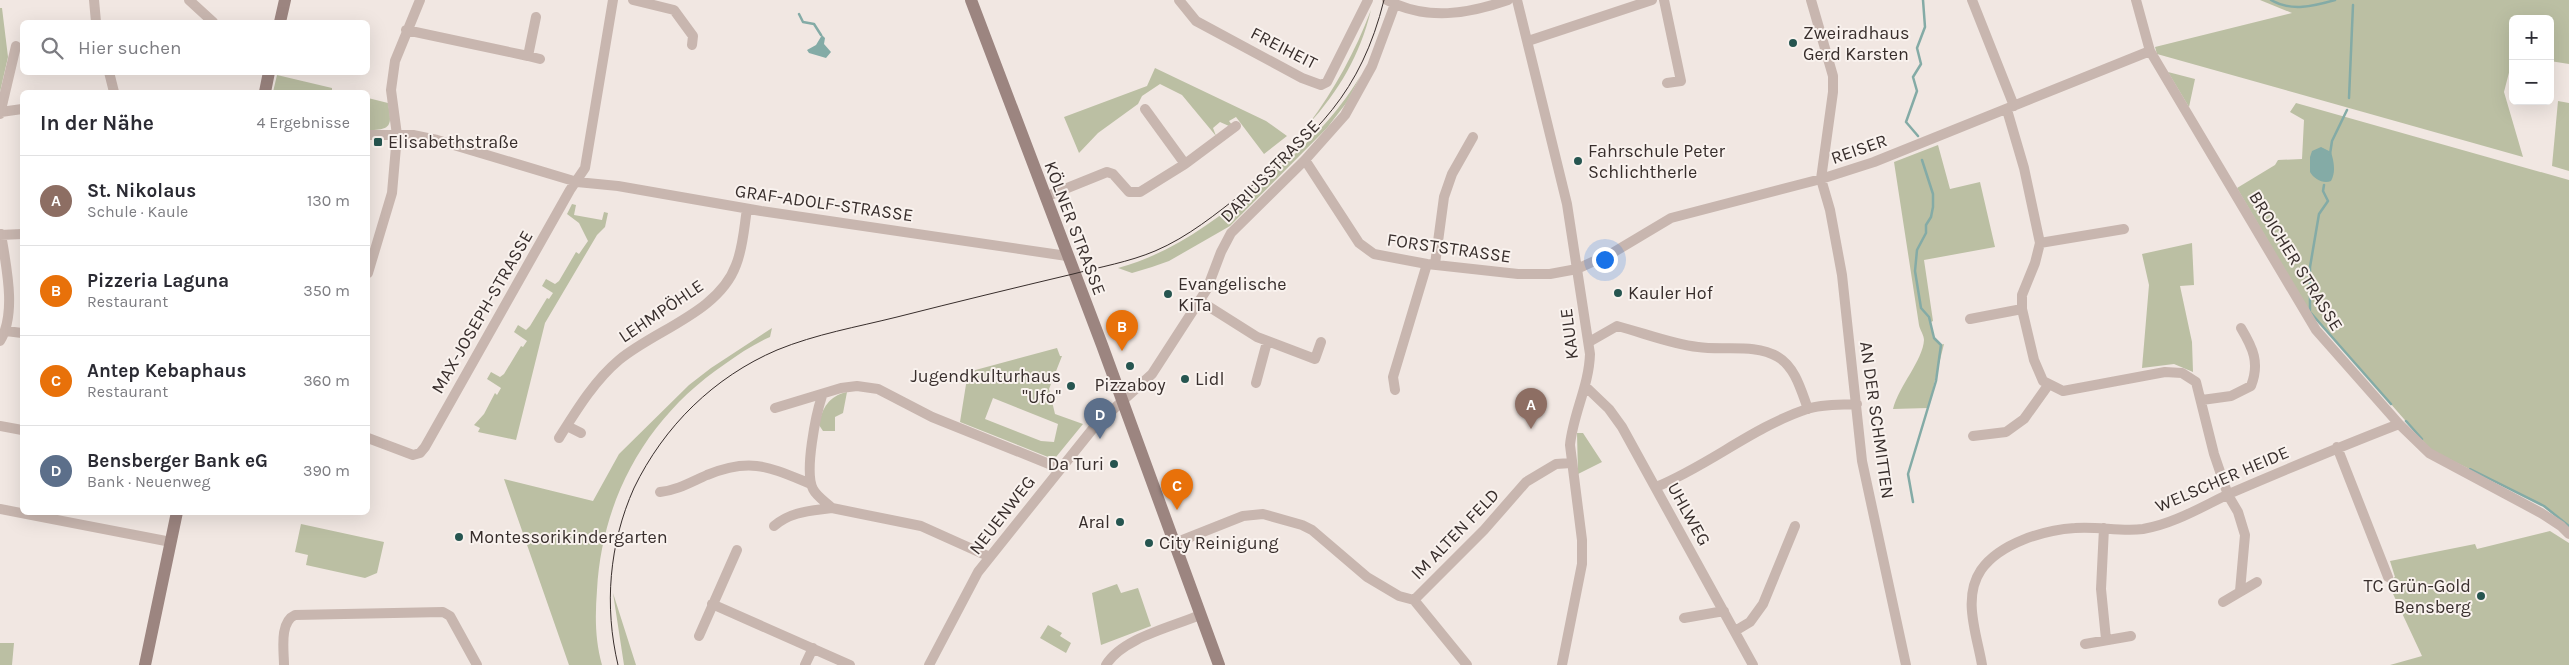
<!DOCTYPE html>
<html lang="de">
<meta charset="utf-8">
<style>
:root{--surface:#fff;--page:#f2f2f3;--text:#2b2b33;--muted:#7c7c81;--line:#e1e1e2;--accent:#0f766e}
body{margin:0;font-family:Karla,sans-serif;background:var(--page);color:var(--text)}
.controls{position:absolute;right:15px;top:15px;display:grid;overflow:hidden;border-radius:8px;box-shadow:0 5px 20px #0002}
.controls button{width:45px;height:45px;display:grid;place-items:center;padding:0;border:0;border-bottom:1px solid var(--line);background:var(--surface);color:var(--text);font:25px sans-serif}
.you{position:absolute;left:1604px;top:259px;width:18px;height:18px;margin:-12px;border:4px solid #fff;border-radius:50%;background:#1a73e8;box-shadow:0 0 0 8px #1a73e833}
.badge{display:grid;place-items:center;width:32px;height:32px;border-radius:50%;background:var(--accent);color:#fff;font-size:16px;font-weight:700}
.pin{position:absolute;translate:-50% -41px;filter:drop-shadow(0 1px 2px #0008)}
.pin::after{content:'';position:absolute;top:26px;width:18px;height:15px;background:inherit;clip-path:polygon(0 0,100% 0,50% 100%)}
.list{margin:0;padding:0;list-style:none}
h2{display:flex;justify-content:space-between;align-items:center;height:65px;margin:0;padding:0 20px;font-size:21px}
h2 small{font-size:16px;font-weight:400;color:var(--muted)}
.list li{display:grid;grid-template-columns:32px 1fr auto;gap:15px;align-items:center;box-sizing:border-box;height:90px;padding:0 20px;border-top:1px solid var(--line)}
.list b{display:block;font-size:19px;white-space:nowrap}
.list p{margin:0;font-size:16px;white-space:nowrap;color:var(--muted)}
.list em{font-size:16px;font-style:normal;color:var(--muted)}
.icon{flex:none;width:28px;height:28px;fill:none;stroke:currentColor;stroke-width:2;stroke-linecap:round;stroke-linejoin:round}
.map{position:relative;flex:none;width:2569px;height:665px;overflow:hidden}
.search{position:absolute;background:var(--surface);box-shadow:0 5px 20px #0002;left:20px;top:20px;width:350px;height:55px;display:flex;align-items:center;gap:12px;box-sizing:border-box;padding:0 18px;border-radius:8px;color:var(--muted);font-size:19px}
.panel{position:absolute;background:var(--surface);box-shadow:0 5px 20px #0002;left:20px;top:90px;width:350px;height:425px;border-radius:8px}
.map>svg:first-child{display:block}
</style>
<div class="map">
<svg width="2569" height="665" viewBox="0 0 2569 665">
<rect width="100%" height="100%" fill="#f1e7e2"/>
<path fill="#bbbfa3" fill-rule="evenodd" d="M2260,0H2569V64L2550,61V19H2513V57L2504,92L2523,157L2157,54L2155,47L2292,13Z
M0,8H2L8,57L0,92Z
M1371,10C1360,55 1339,91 1308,125C1335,89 1355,52 1371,10Z
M1155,68L1266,121L1287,136L1264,154L1236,117L1229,121L1232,125L1229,126L1220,122L1213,128L1216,136L1182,95L1160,84L1142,96L1138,104L1098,133L1079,153L1064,117L1147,86Z
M2168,72L2195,79L2189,107Z
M277,75L332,88V90L343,92H273Z
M1361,75L1347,102L1327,128L1230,226L1169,261L1152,267L1132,273L1118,268C1172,253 1212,223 1255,188C1298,153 1332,123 1361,75Z
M368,98L388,103C392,125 392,130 368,130Z
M2558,101L2569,103V171L2552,166Z
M2296,103L2569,180V525L2544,506L2431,450L2308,309L2237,188L2275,165L2278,160L2302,159L2304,120L2290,112Z
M1938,145L1950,189L1980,182L1995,247L1924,260L1933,321L1931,322L1933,338L1940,345L1944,344L1928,408L1893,409C1899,386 1923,360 1924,340C1924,335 1920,330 1919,325L1894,162Z
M572,204L576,205L574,215L602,220L604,212L608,213L605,227L597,235L545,323L516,440L478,432L480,428L474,425L484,414L495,393L497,395L501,388L487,379L491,372L500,377L504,374L521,346L523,347L527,341L514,332L518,325L526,330L530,326L547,298L549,299L553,293L542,286L546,279L555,284L559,281L576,252L579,254L588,241L579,223L567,214Z
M2192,243L2194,285L2180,286L2192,342L2193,372L2174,364L2142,368L2149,285L2142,254Z
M772,328L770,337C754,344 739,354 725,364C648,416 602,497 597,590C595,616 595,640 602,665H569L504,479L593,501L619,454L689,385L711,368Z
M1057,348L1060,356H1062L1049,389L1055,414L1083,424L1056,457H1048L960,422L968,372ZM993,398L1058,424L1054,442L1041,441L985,419Z
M847,392L843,413L835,417V431H823L819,425C822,408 829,396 847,392Z
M1577,433H1583L1602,462L1578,474Z
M301,524L384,542L377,573L365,578L306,565L308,555L295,552Z
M2550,531L2569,543V665H2390L2422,656L2387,581L2395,577L2390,561L2475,544L2477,549Z
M1117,584L1121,593L1138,588L1151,626L1101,645L1092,593Z
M613,593L636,665H624Z
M1048,625L1062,633L1060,636L1071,643L1066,653L1040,638Z
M0,643H14L12,665H0Z"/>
<path fill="#84aba6" d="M822,35L825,38L824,44L831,52L826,58L809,53L807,50L816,45Z
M2321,147L2331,152C2334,162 2336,172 2331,181C2323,184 2314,179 2310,172V157L2312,151Z"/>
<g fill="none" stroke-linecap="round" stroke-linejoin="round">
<path stroke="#84aba6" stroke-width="2.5" d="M2271,0C2291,12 2314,6 2335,0
M799,14L803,22L814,24L821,35
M2349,98L2353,5
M1918,136L1906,122L1917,91L1913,77L1921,64L1917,48L1925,27L1923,0
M2330,154L2332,141L2347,110
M2310,310V267L2319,214L2328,201L2323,191L2324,185
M2310,312L2391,404
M2406,421L2422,439
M2470,469L2544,506L2569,526
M1913,502L1908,474L1936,381L1941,345L1934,338L1929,317L1921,308L1915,271L1917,250L1926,233V225L1931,217L1933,207V194L1922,160"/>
<path stroke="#c8b6af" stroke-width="10" d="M94,0L96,22
M189,0L213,22
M633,0L674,10L693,36L692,45
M1179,0L1196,21L1302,78L1321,85L1327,82L1368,0
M1387,0C1427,21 1468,14 1508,0
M1517,0L1567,204L1590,354C1589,386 1573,414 1570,445L1582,540V564L1562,665
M1664,0L1681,81L1667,83
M1811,0L1833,76V92L1821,179L1830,210L1842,275L1862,461L1906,665
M1972,0L2014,106
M2136,0L2150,51L2316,330L2399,424L2429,453L2541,513L2561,526L2569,534
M406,30L528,56L536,17
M1528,41L1652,0
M528,56L540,59
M109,72L114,92
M2007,110L2024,168L2040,243L2035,263L2022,295V309L2034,360L2043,381L2063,391L2165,372L2182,373L2196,382L2214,454L2228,495L2238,512L2245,535L2240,591
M1,112L22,109
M0,114L16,46
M368,135H413L437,140L577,182L618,186L761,211L1067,256
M1305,160L1359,243L1374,254L1427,264L1518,274H1550L1577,269L1614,252L1671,218L1821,179L1874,162L2150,51
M1185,164L1236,126
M1045,197L1107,172L1113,174L1129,192H1140L1185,164L1145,109
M0,235L22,234
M2040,243L2124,229
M1435,264L1444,197L1452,174L1473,137
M368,273L392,193L397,135L391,90L395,61L420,0
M1200,301L1257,337L1315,359L1321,342
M1970,319L2022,309
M6,331L22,333
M0,341C17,313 6,266 1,234
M1589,342L1617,326C1644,333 1671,344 1698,347C1723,351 1755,343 1778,357C1795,367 1801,390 1808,409
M1256,383L1267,342
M1586,387L1609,409L1622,427L1753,665
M1395,390L1393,377L1427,264
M822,396C816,414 804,472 813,489C817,497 826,502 832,508L921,526L990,557
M2202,400L2231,396L2251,386C2260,363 2253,348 2241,328
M775,408L841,388L857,386L878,389L932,417L1059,468
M0,426L22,430
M567,426L581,433
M1973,436L2006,432L2024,419L2049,384
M368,438L413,455L420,453L425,447L570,190L585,168L613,0
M559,438C576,411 594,381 619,360C655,330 719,312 736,265C743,248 744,228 747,209
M2337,447L2388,577
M1656,487C1708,466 1753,427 1807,409C1821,404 1841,405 1857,404
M660,492C678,490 691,482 707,475C751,457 769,467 811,484
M0,509L171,542
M774,526C791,511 811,511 832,508
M2104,528L2101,589L2106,639
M1175,543L1243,516L1263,514L1302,525L1312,530L1367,577L1399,596L1414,600L1484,530L1526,482L1556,464L1571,463
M1414,600L1467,665
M2223,602L2257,582
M712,604L850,665
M1684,618L1724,611
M1735,631L1750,622L1763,604L1795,526
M699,636L737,550
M2085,644L2131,636
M284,665C284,651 279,622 295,615L443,612L450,616L477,665
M805,665L813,648
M929,665L978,572L1095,426L1152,374L1207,289L1221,252L1231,233L1305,160L1345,115L1372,66L1395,4
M1106,665C1122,638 1172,627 1200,615
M1982,665C1977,635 1962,598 1981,570C2000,543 2044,530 2075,528C2098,526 2121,532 2143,529C2174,524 2203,506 2231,493C2287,469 2342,446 2399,424"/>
<path stroke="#9c8580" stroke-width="12" d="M971,0L1102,345L1219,665
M280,22L285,0
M265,92L269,72
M145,665L177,512"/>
<path stroke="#382e2c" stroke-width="1" d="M618,665C604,606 609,544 634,488C664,426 714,377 777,350C816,334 857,327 897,317C956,302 1014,288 1073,274C1100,267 1129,262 1155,251C1188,237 1216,214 1244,192C1316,135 1361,93 1384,0"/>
</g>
<g fill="#265550" stroke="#f9f2ee" stroke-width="2">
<circle cx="1793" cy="43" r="5"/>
<rect x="373" y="137" width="10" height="10" rx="2.5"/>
<circle cx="1578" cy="161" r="5"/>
<circle cx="1618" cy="293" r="5"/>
<circle cx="1168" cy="294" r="5"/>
<circle cx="1130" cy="366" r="5"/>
<circle cx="1185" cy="379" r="5"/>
<circle cx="1071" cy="386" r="5"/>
<circle cx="1114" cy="464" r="5"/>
<circle cx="1120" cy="522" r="5"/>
<circle cx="459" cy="537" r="5"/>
<circle cx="1149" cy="543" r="5"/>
<circle cx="2481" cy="596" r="5"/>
</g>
<g text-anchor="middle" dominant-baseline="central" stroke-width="4" stroke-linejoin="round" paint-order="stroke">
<g font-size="18" fill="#382e2c" stroke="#f9f2ee" text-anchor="start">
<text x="1803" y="33">Zweiradhaus<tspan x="1803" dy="21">Gerd Karsten</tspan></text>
<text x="388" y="142">Elisabethstraße</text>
<text x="1588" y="151">Fahrschule Peter<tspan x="1588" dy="21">Schlichtherle</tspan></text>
<text x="1178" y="284">Evangelische<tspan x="1178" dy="21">KiTa</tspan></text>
<text x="1628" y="293">Kauler Hof</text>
<text x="1061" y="376" text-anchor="end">Jugendkulturhaus<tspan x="1061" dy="21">"Ufo"</tspan></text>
<text x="1195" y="379">Lidl</text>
<text x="1130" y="385" text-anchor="middle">Pizzaboy</text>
<text x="1104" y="464" text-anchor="end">Da Turi</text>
<text x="1110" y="522" text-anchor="end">Aral</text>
<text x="469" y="537">Montessorikindergarten</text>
<text x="1159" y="543">City Reinigung</text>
<text x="2471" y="586" text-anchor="end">TC Grün-Gold<tspan x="2471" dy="21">Bensberg</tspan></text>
</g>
<g font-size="18" fill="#382e2c" stroke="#f9f2ee">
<text transform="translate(1284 48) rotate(27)">FREIHEIT</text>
<text transform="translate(1859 149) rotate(-19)">REISER</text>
<text transform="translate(1270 171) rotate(-46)">DARIUSSTRASSE</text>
<text transform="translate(824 203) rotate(8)">GRAF-ADOLF-STRASSE</text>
<text transform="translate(1075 228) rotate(69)">KÖLNER STRASSE</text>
<text transform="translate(1449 248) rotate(8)">FORSTSTRASSE</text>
<text transform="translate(2296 261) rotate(58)">BROICHER STRASSE</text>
<text transform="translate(661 311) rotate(-34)">LEHMPÖHLE</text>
<text transform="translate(482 312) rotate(-60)">MAX-JOSEPH-STRASSE</text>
<text transform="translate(1569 334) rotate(-97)">KAULE</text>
<text transform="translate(1877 420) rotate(82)">AN DER SCHMITTEN</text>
<text transform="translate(2222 479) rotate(-23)">WELSCHER HEIDE</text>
<text transform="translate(1689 514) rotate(61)">UHLWEG</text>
<text transform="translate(1002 515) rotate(-52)">NEUENWEG</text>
<text transform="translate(1455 534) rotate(-46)">IM ALTEN FELD</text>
</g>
</g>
</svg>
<div class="controls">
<button>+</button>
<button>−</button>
</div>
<div class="you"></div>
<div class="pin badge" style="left:1531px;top:429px;background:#8d6e63">A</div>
<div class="pin badge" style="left:1122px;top:351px;background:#e8710a">B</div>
<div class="pin badge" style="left:1177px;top:510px;background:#e8710a">C</div>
<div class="pin badge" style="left:1100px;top:439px;background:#5c6f8a">D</div>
<div class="search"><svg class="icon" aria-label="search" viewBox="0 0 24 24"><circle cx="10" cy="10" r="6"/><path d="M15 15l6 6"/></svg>Hier suchen</div>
<section class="panel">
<h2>In der Nähe<small>4 Ergebnisse</small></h2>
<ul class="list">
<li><span class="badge" style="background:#8d6e63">A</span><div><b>St. Nikolaus</b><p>Schule · Kaule</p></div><em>130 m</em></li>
<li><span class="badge" style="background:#e8710a">B</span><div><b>Pizzeria Laguna</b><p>Restaurant</p></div><em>350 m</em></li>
<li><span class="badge" style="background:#e8710a">C</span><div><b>Antep Kebaphaus</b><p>Restaurant</p></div><em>360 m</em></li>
<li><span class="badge" style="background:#5c6f8a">D</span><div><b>Bensberger Bank eG</b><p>Bank · Neuenweg</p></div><em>390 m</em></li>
</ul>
</section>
</div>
